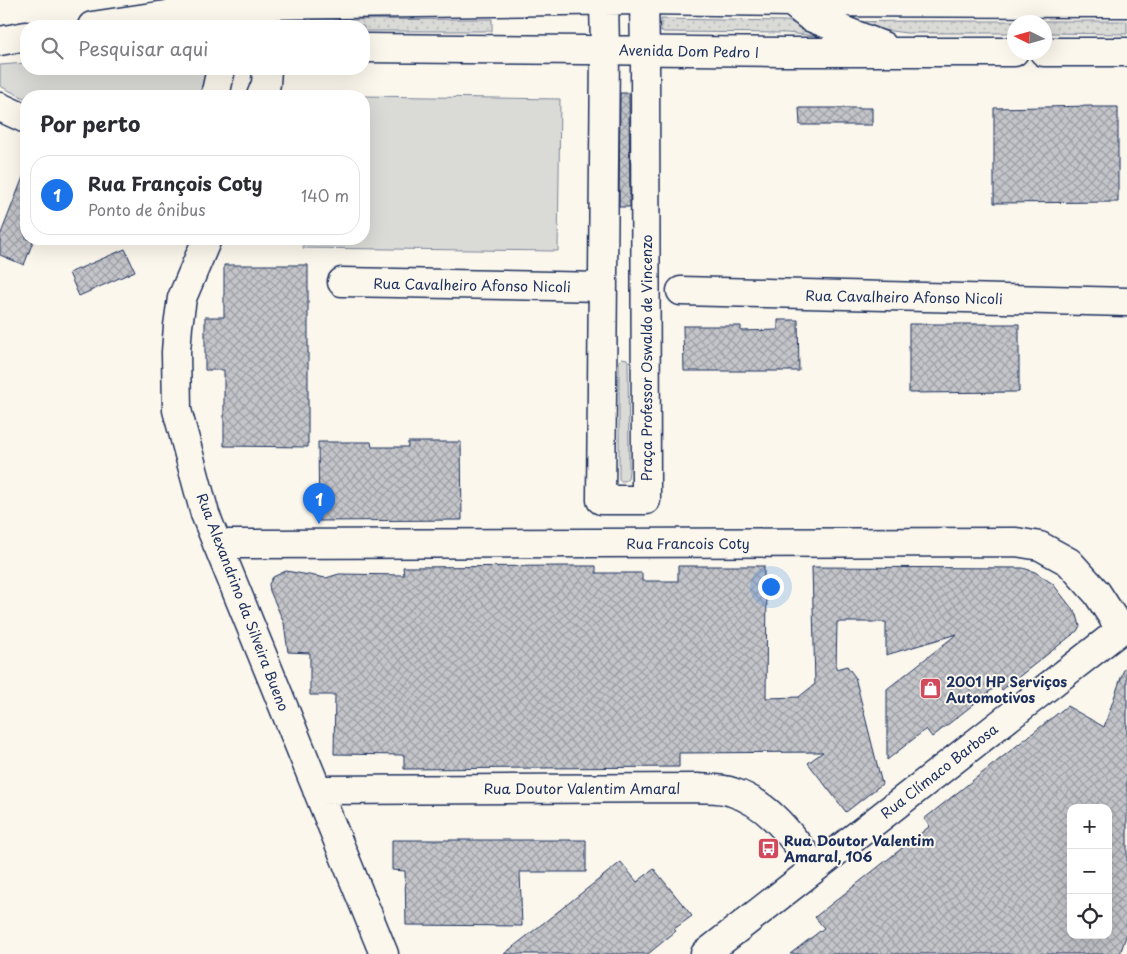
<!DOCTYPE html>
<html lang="pt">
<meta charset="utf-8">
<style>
:root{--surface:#fff;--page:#f7f7f7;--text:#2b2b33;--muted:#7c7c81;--line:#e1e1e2;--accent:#1a73e8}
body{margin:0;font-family:"Playpen Sans",sans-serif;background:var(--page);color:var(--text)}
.controls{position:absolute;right:15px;bottom:15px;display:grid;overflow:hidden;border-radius:10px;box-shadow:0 5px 20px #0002}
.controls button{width:45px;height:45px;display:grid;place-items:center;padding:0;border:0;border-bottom:1px solid var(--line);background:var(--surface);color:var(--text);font:25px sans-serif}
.compass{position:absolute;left:1007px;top:15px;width:45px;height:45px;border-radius:50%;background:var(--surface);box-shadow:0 5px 20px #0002;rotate:275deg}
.you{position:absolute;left:770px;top:586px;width:18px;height:18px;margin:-12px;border:4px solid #fff;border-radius:50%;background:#1a73e8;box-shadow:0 0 0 8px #1a73e833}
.badge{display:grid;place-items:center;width:32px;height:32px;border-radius:50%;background:var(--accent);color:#fff;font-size:16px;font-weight:700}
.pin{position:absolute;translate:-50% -41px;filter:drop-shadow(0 1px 2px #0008)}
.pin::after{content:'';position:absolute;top:26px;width:18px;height:15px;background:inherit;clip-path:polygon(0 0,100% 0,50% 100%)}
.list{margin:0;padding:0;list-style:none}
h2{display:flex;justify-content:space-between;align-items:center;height:65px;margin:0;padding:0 20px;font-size:21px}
h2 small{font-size:16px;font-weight:400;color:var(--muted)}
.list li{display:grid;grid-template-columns:32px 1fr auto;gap:15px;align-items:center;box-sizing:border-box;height:80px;margin:0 10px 10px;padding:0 10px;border:1px solid var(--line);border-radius:20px}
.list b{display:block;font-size:19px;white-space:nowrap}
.list p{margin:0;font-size:16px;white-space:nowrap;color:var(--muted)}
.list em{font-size:16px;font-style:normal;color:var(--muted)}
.icon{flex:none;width:28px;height:28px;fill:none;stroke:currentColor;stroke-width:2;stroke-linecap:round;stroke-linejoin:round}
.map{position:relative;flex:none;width:1127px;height:954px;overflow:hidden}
.search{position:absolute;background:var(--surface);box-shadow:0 5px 20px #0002;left:20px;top:20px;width:350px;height:55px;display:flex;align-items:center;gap:12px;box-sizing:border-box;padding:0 18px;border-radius:20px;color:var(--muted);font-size:19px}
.panel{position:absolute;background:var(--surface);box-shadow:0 5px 20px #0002;left:20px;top:90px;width:350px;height:155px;border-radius:20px}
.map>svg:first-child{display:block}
</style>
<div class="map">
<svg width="1127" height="954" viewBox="0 0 1127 954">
<defs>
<pattern id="grass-dots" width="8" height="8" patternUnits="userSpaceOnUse" patternTransform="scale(1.25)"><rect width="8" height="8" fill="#dadad7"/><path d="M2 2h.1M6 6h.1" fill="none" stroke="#babbbb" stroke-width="1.8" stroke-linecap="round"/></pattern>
<pattern id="building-cross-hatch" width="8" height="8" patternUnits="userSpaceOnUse" patternTransform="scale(1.25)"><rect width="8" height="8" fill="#c3c5c9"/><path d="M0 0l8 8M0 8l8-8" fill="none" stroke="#9ea0a6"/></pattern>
</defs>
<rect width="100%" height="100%" fill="#fbf7ec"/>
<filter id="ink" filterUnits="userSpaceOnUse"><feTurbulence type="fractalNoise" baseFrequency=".02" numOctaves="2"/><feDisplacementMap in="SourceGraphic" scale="10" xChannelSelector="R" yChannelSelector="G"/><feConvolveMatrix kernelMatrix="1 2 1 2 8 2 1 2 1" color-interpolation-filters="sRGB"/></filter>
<g filter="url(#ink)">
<path fill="url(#grass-dots)" stroke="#7a849a" d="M492,19V31H364V26H313V20Z
M661,19L786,21L848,37V39L786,33L661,32Z
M906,21H1127V34L1045,33L1044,22H1014V33H906L847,25V22Z"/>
<path fill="#dadad7" stroke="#7a849a" d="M26,63V69H211L204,96H26V99L0,86V65Z
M364,96L560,99L558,251L303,248V239H364Z
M622,358L627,359L628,361L629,470L628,479L625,481H620L619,478V361Z"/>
<path fill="url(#building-cross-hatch)" stroke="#1b2f5e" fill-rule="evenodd" d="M620,93H629L630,207H619Z
M1092,106V107H1118V202L994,203V108Z
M799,108H872V125H800Z
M25,172L26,239H34L24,265L0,255V236Z
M125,249L135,271L79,296L69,273Z
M224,265H308V447L224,446V370H205V317H224Z
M778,320H798L799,371H684L683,326H741V331L778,330Z
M909,324H1019V392L909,393Z
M318,442H371L372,447H408V442H461L462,520L319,521Z
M568,566H596V573H642V581H678V566H764V580H767L766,698L799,697L815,684L812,567L1023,568L1035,572L1053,584L1077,615L1080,626L1077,631L1002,690L998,685L932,737L926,729L887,760V689L957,634L886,655V622H837L836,669L847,666L855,677L882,784L846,812L808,763L823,752L679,753V767L404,769V755L334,754L335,695H310V653L288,652L284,623L270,591L269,584L273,577L286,571L326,578L339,574L404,575L403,567Z
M1124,669H1127V933L1120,954H790L824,928L815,917L930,826L924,819L1067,706L1104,727ZM1071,808H1108V935H1071Z
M392,840H586V872H520L522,926L406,925L405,871L392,870Z
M621,862L637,882L654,869L692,916L674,929L676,931L648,954H504Z"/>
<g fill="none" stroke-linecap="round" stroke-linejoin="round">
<defs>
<path id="minor" d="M257,0L263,26
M605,50L601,500H646L645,50
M261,96L266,84L267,69
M207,239L182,298L178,326L176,352L177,410L205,514L384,954
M342,282L603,287
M681,291L1127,302
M217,544L1016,542L1040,546L1069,562L1097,593L1121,630
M317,790L697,788C708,789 722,788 732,792C769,803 793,838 815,867"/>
<path id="tertiary" d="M0,107L26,119"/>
<path id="secondary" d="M705,954L1127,625"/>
<path id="primary" d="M644,0L645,50
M604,1L605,50
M791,2L810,17L883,46
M92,26L226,6L258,5L644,0L791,2L1127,3
M0,41L26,36
M364,48L786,52H1014
M1044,52H1127
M215,96L221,69"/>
</defs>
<use href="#minor" stroke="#1b2f5e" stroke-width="31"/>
<use href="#tertiary" stroke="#1b2f5e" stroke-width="31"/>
<use href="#secondary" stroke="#1b2f5e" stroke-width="31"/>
<use href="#primary" stroke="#1b2f5e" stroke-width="31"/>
<use href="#minor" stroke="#fbf7ec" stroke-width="28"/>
<use href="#tertiary" stroke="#fbf7ec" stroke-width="28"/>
<use href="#secondary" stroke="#fbf7ec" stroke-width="28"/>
<use href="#primary" stroke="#fbf7ec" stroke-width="28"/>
</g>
</g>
<defs>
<symbol id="shop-square" viewBox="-11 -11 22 22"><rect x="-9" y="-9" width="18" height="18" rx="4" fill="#d1495b" stroke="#fbf7ec"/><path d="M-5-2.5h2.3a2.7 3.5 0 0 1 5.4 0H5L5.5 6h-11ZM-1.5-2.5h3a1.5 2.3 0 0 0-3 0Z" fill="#fff"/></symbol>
<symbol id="bus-square" viewBox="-11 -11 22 22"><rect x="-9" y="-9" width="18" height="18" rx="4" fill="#d1495b" stroke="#fbf7ec"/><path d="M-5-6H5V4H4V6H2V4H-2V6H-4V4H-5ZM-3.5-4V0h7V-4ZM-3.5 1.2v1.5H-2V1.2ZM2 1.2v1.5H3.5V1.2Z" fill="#fff"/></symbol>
</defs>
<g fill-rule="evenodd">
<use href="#shop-square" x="918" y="676" width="25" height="25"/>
<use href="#bus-square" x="756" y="836" width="25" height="25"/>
</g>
<g text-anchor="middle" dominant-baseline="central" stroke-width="4" stroke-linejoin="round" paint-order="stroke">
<g font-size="14" fill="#1b2f5e" stroke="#fbf7ec">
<text transform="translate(689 51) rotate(1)">Avenida Dom Pedro I</text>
<text transform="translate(472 285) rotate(1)">Rua Cavalheiro Afonso Nicoli</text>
<text transform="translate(904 297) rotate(1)">Rua Cavalheiro Afonso Nicoli</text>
<text transform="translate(646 358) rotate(-90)">Praça Professor Oswaldo de Vincenzo</text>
<text x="688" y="543">Rua Francois Coty</text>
<text transform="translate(243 602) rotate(69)">Rua Alexandrino da Silveira Bueno</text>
<text transform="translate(939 771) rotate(-38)">Rua Clímaco Barbosa</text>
<text x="582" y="788">Rua Doutor Valentim Amaral</text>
</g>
<g font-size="14" font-weight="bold" fill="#1b2f5e" stroke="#fbf7ec" text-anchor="start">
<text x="946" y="681">2001 HP Serviços<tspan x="946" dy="16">Automotivos</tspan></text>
<text x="784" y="840">Rua Doutor Valentim<tspan x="784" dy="16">Amaral, 106</tspan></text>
</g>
</g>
</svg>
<div class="controls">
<button>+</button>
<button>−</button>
<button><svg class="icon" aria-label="locate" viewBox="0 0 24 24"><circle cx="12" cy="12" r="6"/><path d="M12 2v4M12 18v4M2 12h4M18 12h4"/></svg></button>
</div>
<svg class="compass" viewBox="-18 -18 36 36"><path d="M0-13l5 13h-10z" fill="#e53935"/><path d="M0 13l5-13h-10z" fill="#7c7c81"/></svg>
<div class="you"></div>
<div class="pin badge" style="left:319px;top:524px">1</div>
<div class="search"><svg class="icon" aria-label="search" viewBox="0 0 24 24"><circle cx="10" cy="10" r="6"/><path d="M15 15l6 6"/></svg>Pesquisar aqui</div>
<section class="panel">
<h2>Por perto<small></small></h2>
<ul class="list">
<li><span class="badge">1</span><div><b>Rua François Coty</b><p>Ponto de ônibus</p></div><em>140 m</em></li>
</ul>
</section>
</div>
